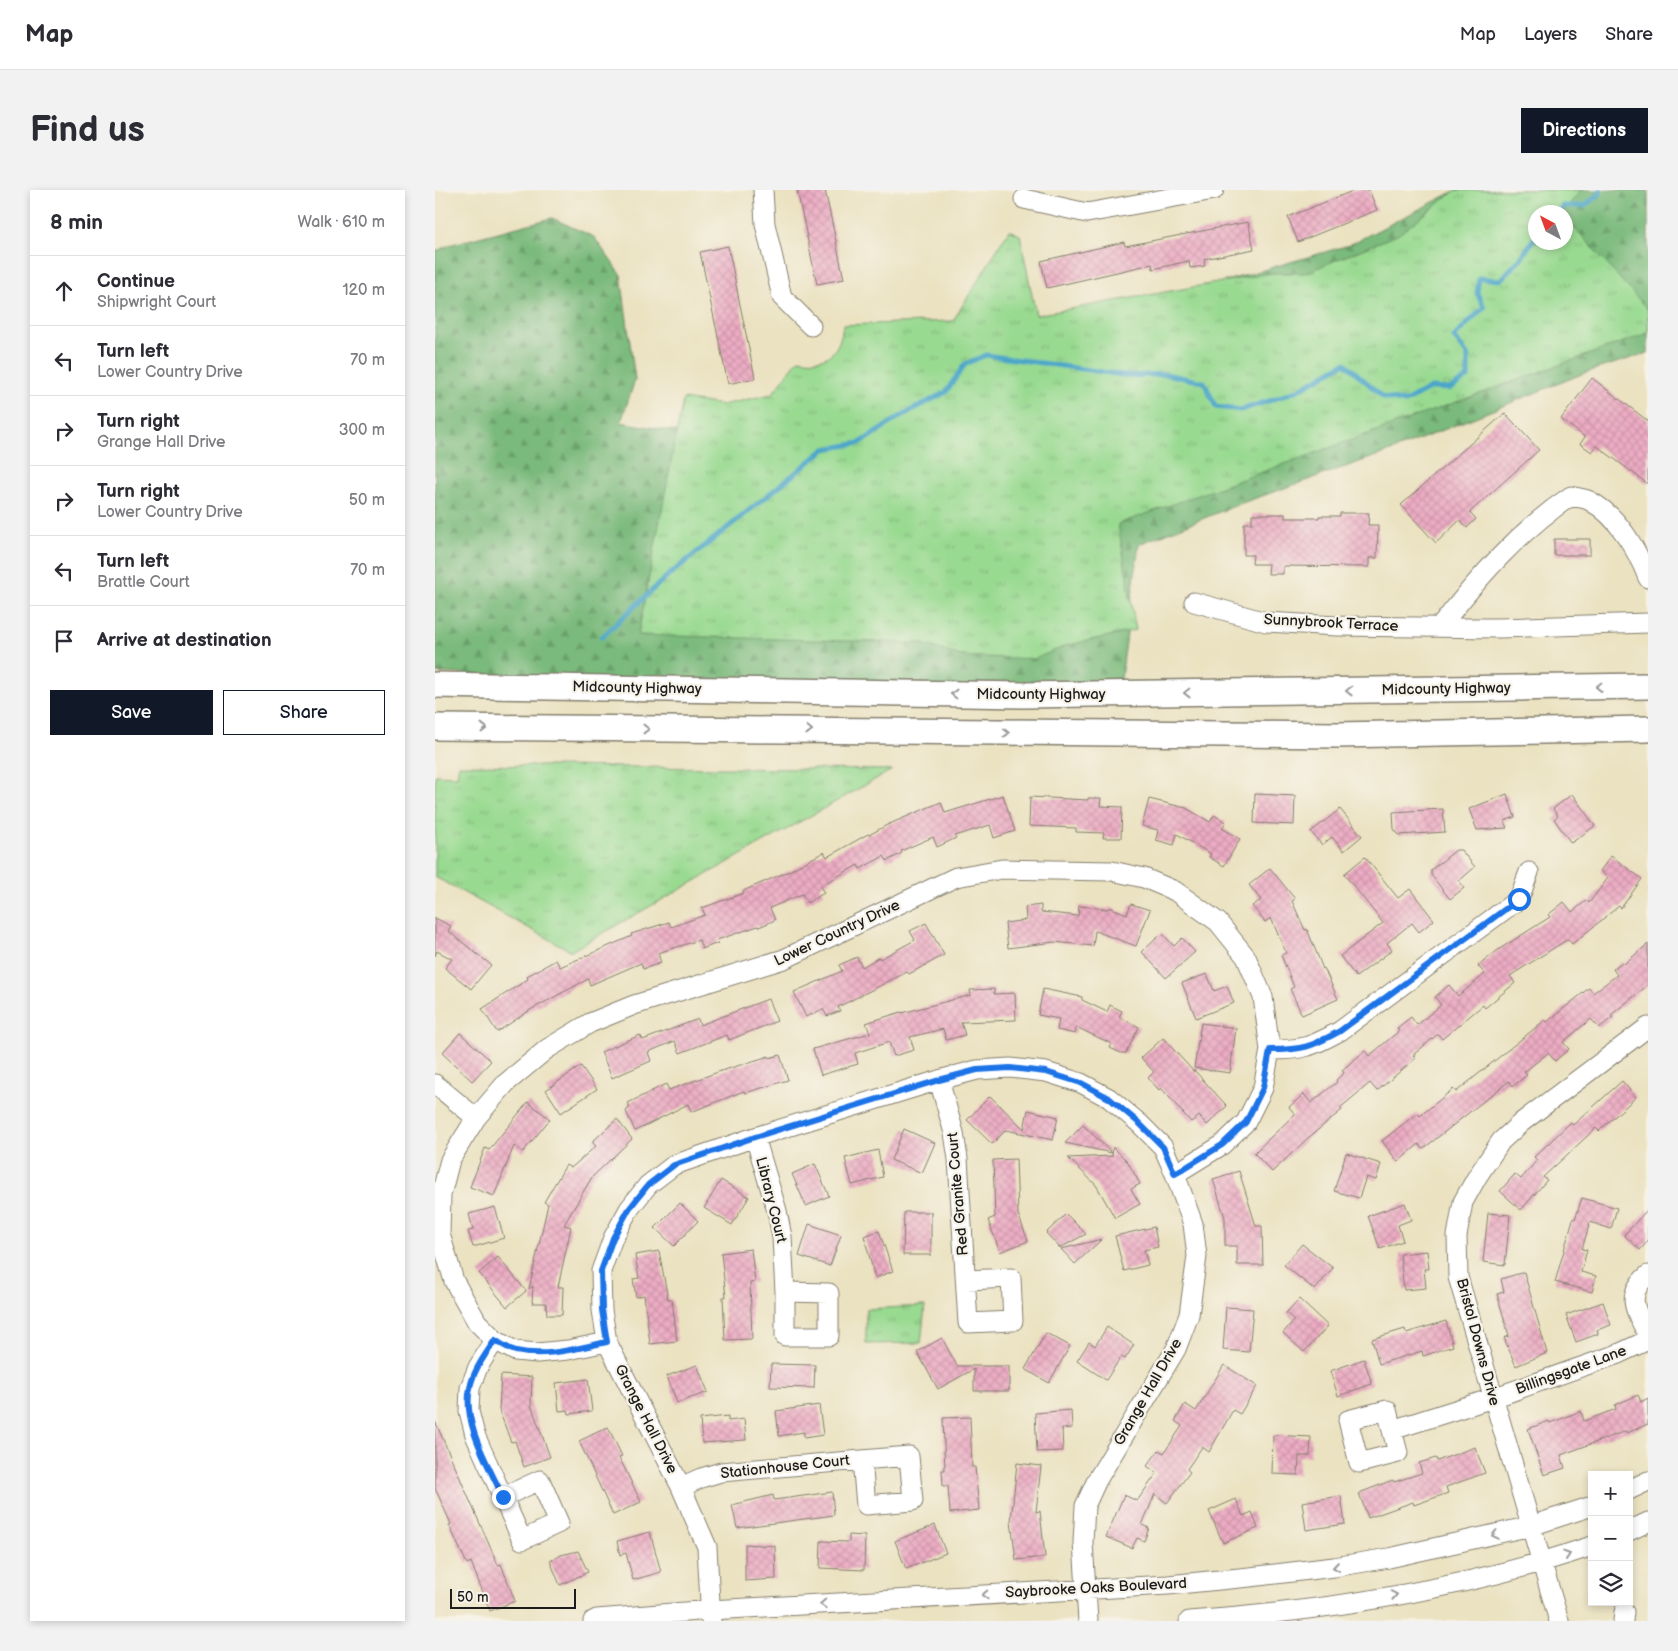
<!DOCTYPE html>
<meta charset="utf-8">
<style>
:root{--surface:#fff;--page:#f2f2f3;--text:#2b2b33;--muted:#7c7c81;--line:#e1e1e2;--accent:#111827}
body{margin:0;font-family:"Balsamiq Sans",sans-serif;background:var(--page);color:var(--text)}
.controls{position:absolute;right:15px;bottom:15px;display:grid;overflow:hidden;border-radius:0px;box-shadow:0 2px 8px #0003}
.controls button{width:45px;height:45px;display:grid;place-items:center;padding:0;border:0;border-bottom:1px solid var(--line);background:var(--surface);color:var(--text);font:25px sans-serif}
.compass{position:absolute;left:1093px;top:15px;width:45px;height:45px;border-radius:50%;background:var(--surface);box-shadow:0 2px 8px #0003;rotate:319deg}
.scale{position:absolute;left:15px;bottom:12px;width:126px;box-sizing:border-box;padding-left:5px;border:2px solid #1c1c1c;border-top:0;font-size:14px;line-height:18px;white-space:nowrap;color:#1c1c1c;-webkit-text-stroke:4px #f7f3e8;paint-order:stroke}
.stop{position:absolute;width:15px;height:15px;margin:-11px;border:4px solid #1a73e8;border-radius:50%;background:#fff}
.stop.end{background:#1a73e8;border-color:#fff;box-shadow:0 1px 5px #0008}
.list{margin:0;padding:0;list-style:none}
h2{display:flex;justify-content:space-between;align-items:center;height:65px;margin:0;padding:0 20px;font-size:21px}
h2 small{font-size:16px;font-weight:400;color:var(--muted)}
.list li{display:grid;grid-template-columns:32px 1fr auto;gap:15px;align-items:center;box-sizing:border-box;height:70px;padding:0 20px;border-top:1px solid var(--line)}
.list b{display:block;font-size:19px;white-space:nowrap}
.list p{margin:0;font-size:16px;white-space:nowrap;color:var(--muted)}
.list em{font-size:16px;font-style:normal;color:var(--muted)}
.actions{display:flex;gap:10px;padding:15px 20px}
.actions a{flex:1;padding:11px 0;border:1px solid var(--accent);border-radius:0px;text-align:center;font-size:18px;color:var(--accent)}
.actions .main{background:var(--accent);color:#fff}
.icon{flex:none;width:28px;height:28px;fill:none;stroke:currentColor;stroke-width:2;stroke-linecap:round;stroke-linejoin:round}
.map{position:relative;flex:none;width:1213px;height:1431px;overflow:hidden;border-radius:0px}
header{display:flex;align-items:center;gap:30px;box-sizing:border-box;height:70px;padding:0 25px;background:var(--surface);border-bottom:1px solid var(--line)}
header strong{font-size:24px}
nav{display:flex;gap:28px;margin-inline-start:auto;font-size:18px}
.intro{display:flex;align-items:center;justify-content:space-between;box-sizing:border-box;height:120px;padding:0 30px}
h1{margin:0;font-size:35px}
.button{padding:12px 22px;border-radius:0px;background:var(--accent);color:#fff;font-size:18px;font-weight:700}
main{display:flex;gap:30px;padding:0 30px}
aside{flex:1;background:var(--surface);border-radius:0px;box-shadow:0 2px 8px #0003}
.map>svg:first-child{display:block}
</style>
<header>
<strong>Map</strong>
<nav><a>Map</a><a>Layers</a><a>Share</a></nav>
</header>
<div class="intro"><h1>Find us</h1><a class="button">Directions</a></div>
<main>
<aside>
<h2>8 min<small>Walk · 610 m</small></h2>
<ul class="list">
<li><svg class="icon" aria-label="ahead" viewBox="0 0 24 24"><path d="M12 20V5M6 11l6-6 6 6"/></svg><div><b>Continue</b><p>Shipwright Court</p></div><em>120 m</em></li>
<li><svg class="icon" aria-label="left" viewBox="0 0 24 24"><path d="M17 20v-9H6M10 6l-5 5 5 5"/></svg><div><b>Turn left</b><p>Lower Country Drive</p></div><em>70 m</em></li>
<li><svg class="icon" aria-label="right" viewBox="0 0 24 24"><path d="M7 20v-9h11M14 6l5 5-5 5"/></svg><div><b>Turn right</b><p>Grange Hall Drive</p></div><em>300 m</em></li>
<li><svg class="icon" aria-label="right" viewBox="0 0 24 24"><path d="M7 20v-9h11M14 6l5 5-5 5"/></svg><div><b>Turn right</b><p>Lower Country Drive</p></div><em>50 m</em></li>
<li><svg class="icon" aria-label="left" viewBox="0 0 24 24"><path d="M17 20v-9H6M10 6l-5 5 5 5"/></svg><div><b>Turn left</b><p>Brattle Court</p></div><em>70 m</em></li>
<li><svg class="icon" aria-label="arrive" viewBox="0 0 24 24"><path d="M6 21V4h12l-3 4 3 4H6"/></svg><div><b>Arrive at destination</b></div></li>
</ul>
<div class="actions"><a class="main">Save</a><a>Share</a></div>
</aside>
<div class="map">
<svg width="1213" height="1431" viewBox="0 0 1213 1431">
<defs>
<pattern id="forest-firs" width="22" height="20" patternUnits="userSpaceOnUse" patternTransform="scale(1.25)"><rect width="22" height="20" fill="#7aba7b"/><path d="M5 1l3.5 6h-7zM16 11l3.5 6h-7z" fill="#699f6a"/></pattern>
<pattern id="park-tufts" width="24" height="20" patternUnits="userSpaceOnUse" patternTransform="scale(1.25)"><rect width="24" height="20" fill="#99da91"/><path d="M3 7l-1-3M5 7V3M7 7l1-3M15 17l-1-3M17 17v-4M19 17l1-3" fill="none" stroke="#83ba7c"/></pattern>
<pattern id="building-cross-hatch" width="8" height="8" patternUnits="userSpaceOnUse" patternTransform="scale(1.25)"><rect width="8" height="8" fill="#ecacc3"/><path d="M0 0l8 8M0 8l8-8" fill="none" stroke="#ca93a7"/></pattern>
</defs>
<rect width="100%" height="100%" fill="#f7f3e8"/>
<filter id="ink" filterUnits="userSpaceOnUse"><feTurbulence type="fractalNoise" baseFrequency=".02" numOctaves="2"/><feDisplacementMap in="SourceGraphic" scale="10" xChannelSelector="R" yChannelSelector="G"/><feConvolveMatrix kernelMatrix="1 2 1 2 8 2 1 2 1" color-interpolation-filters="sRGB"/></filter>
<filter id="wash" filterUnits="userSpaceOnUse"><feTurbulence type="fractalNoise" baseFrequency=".0096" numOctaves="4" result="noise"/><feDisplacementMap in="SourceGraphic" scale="20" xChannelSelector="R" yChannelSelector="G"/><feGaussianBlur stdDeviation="1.12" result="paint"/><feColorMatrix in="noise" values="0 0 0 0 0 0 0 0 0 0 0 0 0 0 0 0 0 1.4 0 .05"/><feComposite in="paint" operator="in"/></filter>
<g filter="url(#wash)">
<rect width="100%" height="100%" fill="#ebe2c1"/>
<path fill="url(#forest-firs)" stroke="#4b6b4c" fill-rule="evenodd" d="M1022,0H1213V163L1152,182L956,261L807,313L704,354L684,504L0,483V62L14,55L117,28L159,47L186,85L200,190L186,232L253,244L681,123L914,55ZM1100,22H1130V52H1100Z"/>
<path fill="url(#park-tufts)" stroke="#5a7b56" d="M1021,0H1146L1128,22H1100V52H1130L1131,28L1213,120V143L683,334L701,440L633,455L599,469L526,466L485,453L203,445L248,209L287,215L337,204L364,169C392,175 405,162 408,135L518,131L574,40L585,45L601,125L837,83H870L964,44Z
M24,575L457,580L136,761L0,687V585L22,586Z
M490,1116L486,1153L431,1154V1119Z"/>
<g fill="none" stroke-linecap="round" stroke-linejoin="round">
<path stroke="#4ba6c9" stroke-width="5" d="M1126,22L1127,16H1149L1165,4V0
M167,447L229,389L390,259L425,253L466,226L511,202L530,174L551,165L695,186L730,184L769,192L781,217L805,220L831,212L861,201L910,173L948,207L970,212L996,198L1015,199L1033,187V166L1019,147L1049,117L1042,103L1044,88L1065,90L1086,68L1100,47"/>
</g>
<g id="blocks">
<path fill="url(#building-cross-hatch)" d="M362,0H390L409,89L382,94Z
M920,0H934L942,20L863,52L853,27Z
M813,32L819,59L769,69L770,76L755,78L754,71L718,79L717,74L612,98L606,71L689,52L690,56Z
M293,56L320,188L293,194L265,62Z
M1157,188L1213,231V294L1162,256L1157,262L1145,254L1150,247L1126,229Z
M1070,223L1104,260L1035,322L1041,329L1032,338L1025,330L1001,353L966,315Z
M905,323H934L933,335H943L942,368H934V377L848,376V384H833L834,374H817L818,365H809V333H817V324H850V328H884V326H905Z
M1119,349H1155V365H1119Z
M820,604L860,606L859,635L819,633Z
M1072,604L1080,627L1069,631L1072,638L1042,640L1034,619Z
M1137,604L1160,636L1136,653L1119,629L1123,626L1118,619Z
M568,605L580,641L559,648L555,635L520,646L521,648L502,657L498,647L466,661L467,663L452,671L449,666L425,679L423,675L385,696L389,703L372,713L367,704L335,718L340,730L324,737L323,736L282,750L283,753L267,759L264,750L223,763L226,773L208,779L206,773L155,795L153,789L97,819L62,842L47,819L93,789L92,786L121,770L125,777L197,746L196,744L234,732L236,737L270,725L267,718L309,703L308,701L354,681L389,662L392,667L433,644L434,645L452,635L506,612L510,623Z
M595,607L653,610V608H666L665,616L687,617L686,648H668L669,643L641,642V638L594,636Z
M714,609L751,618L775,632L779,625L791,632L787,638L805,649L789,676L774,667L776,664L742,644L739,655L721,650L723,640L707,636Z
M905,619L927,646L909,661L897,647L887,655L876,642Z
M1008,619L1010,642L964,645L959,639L958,622Z
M1021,660H1026L1040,677L1024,691L1029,698L1015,709L996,685V680Z
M1176,666L1207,689L1186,718L1184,716L1137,754L1133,749L1075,786L1080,793L1050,818L1048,815L1007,849L1003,844L978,865L981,868L942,901L935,893L905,918L907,920L873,948L837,982L819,963L860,924L854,917L869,904L876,913L902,892L901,890L909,883L907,880L930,861L934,866L964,841L962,838L976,827L982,835L1006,815L1000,807L1014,795L1023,806L1050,784L1043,776L1063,760L1115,727L1113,725L1129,712L1137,722L1152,710L1154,713L1173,688L1165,681Z
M930,667L963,708L975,699L999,730L984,742L977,733L952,753L957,760L921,787L905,766L948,733L909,684Z
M835,678L860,709L857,711L870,740L872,739L888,779L889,778L903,809L867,825L855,799L859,797L846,765L851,763L836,728L830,732L817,716L826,710L814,695Z
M696,714L715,720L701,756L660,741L658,756L619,752L573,758L570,733L591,730L590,717L606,715V722L643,726L644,716L673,719L674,717L692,724Z
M0,728L16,736L13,741L56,775L36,799L10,778L17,769L2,761L0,766Z
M491,733L509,765L474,784L472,782L403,817L405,821L392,826L388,819L371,827L359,802L407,781L404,775L422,767L427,777L444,767L445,769L480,750L475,741Z
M727,743L739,756L747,748L760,762L731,788L707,762Z
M1213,754V795L1176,825L1178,827L1164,838L1156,829L1128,852L1134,859L1120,871L1113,863L1089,882L1092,885L1078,896L1074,891L988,959L984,954L963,972L947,951L982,923L985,926L1018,899L1021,902L1110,830L1112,832L1154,798L1158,803L1182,785L1178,779L1187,772L1189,774Z
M772,784L779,801L792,796L799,813L761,828L747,793Z
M559,799V804L580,803L581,830L526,832L530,845L511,850L508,839L475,847L479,860L459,866L454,852L420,863L423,874L386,885L378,859L435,843L431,833L466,822L467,823L536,805L535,800Z
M608,799L647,807V810L672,822L675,815L687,821L684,827L704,837L691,863H686L675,858L677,854L641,837L640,844L622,840L624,829L603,825Z
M333,809L342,831L294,850L292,845L245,863L240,851L213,862L216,871L177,888L166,862L205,845L208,850L263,829L265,835Z
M766,833L801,838L795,883L759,878Z
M25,843L56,871L37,891L7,863Z
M728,848L759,882V880L792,916L772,935L764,926L756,932L726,898L724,900L713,888L719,882L706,868Z
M345,865L353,890L310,903L309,901L256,922L253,914L200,941L191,921L195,917L193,913L231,894L234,900L283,882L334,866V868Z
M146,876L162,899L126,923L111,900Z
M1187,891L1201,907L1164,941L1161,938L1108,987L1112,990L1086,1020L1065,1001L1080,984L1086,989L1102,970L1099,967L1136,932L1138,935Z
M555,906L589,939L593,920L623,927L618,950L571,940L557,954L532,930Z
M93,912L115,929L88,962L79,956L59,1006L35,997L50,958L54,960Z
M182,929L197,949L157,987L129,1035L136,1037L123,1097H128L127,1125H112L111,1113H97L98,1096L94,1099L113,1014L109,1012L131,975L136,978L161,956L157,952Z
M648,935L677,963L630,953Z
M469,939L500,953L487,983L456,970Z
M678,957L693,972L705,994L696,999L705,1014L680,1028L661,995L633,968L677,966Z
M443,960L448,987L417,995L410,968Z
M911,963L946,974L941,990L931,987L924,1008L899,1001Z
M581,969L583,1024L593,1051L565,1062L553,1030L560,1027L558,970Z
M380,974L394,1006L371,1016L357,984Z
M804,981L821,1036H827L828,1075H802V1056H790V1028L778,989Z
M286,990L314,1007L297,1035L269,1018Z
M1147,1008L1182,1018L1176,1039L1155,1032L1147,1059L1152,1060L1146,1082L1161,1086L1157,1102L1120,1092L1138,1029H1140Z
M245,1013L263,1031L239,1056L220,1038Z
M970,1013L976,1030L963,1035L968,1051L945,1059L933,1026Z
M60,1017L69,1048L38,1057L33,1041L38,1040L34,1024Z
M1213,1019V1051L1205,1060L1189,1045Z
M469,1022H496V1065H468Z
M1053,1023L1075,1025L1070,1075L1048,1072Z
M631,1024L651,1044L625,1058L611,1043Z
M374,1034L406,1045L395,1076L364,1066Z
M719,1037L723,1057L709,1060L713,1075L689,1081L680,1046Z
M444,1041L458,1081L440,1088L429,1046Z
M667,1049L640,1074L626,1059Z
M867,1054L898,1078L880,1100L849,1075Z
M316,1059L320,1092L315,1093L317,1149L290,1150L288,1107H291L286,1063Z
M224,1061L233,1109H237L242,1151L215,1154L209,1105L201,1107L198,1089L204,1088L200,1065Z
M992,1061L994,1079H989L991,1098L969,1100L965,1064Z
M63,1067L91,1101L72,1117L44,1083Z
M1089,1082L1112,1163L1081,1176L1069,1148L1074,1146L1062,1104L1069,1102L1066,1089Z
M864,1109L893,1136L869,1162L848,1143L859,1130L851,1123Z
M1168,1112L1176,1135L1162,1140L1163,1144L1141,1152L1131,1125Z
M791,1117L818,1119L814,1162L788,1160Z
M1011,1131L1018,1156L988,1166L987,1161L944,1174L937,1149L970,1139L971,1143Z
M672,1137L699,1155L690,1169L686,1167L671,1190L642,1171L654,1152L660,1156Z
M611,1143L635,1156L614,1193L590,1179Z
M507,1148L522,1176H574V1201H539V1179L503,1199L482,1162Z
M929,1169L937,1194L903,1206L895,1181Z
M336,1174L380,1175L379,1198L335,1197Z
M262,1175L273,1202L242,1213L232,1186Z
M789,1175L822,1196L805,1224L798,1220L774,1262L767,1257L752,1279L755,1282L732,1313L720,1304L707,1335L714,1338L709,1351L702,1348L697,1358L671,1347L689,1305L702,1311L722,1283L712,1276L724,1260L729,1263L747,1236L740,1231L750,1214L761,1221Z
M66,1185L97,1187L96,1215L115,1267L89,1277L80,1251L76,1252L64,1220Z
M153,1189L157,1221L134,1224L133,1220L124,1221L121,1193Z
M1203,1205L1206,1212L1213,1208V1234L1192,1243L1191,1241L1126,1265L1130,1278L1109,1285L1093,1239L1114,1231L1115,1233L1146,1221L1149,1231L1181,1219L1180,1215Z
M384,1215L388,1245L369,1248V1242L344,1246L341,1221Z
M636,1220L637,1238L627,1239L628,1261L602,1262L600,1223Z
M293,1226V1231L309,1229L311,1250L267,1253L265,1229Z
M535,1227L537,1277H540L544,1320L515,1323L513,1296H508L507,1280H510L508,1228Z
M0,1231L63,1375L66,1374L80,1411L55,1421L36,1372L32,1374L14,1335L16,1334L0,1298Z
M173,1237L187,1266L184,1267L206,1312L178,1325L144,1251Z
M838,1245L876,1247L875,1266H864L863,1285L837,1284Z
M1040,1257L1050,1283L1011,1297L1013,1303L979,1315L978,1312L933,1328L924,1303L958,1290L959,1292L987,1283L984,1273L1001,1268L1002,1271Z
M582,1273L606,1276L601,1322L605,1321L610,1367L581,1370L576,1331Z
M397,1302L399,1325L302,1338L297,1315L338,1305L339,1310Z
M906,1306L910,1334L871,1340L867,1312Z
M801,1309L808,1326L817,1322L823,1338L788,1353L774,1321Z
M500,1335L511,1363L471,1379L460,1351Z
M215,1342L226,1382L198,1390L191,1363L185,1365L182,1351Z
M414,1345L430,1346L429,1380L385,1378L386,1351L414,1352Z
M310,1354L340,1356L341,1389L310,1391Z
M143,1361L153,1382L125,1395L115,1371L126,1365Z"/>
</g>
</g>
<g filter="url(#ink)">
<use href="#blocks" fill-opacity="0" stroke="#847f6e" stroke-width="1"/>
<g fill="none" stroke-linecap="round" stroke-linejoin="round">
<defs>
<path id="minor" d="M328,0L330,34L347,107L376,136
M589,9L652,23L779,0
M759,412L831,432L902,436L1064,438L1213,433
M1005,437C1043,388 1084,341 1136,306C1142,308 1150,308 1155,311C1183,326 1202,360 1213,388
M835,860C868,860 876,857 905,841L1084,709L1094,682
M504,890L519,943L523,969L533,1133L578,1131L576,1088L531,1090
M0,894L41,928
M320,947L342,1021L347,1047L350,1102V1146H394V1103L350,1102
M1213,1085C1189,1106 1201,1121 1213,1145
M60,1150L43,1177L35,1198L34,1221L40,1245L87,1350L124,1333L105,1290L68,1307
M172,1152L133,1160L102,1163L80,1161L60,1150L42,1132L19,1091L5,1044L6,1005L15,970L41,928L71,893L112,859L155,833L199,815L349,769L521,687L567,679L677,681L709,688L740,701L783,732L811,767L828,807L835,860L828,898L811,932L787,955L740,984
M957,1240L952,1220L913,1230L924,1273L963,1263L957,1240L1058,1208L1183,1164L1213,1150
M246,1297L266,1288L286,1282L427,1270L431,1315L478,1311L474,1266L427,1270
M1194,1300L1213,1291
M1194,1341L1213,1332
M158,1431L162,1429L275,1420L733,1395L815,1387L899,1377L954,1368L1096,1336L1157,1316
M276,1431L272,1357L246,1297L172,1152L167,1120L166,1081L178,1048L194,1019L213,995L239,975L320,947L504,890L542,880L575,878L611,882L646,893L674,908L704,933L728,957L740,984L758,1034L762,1066L754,1125L741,1159L662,1290L650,1316L648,1352L653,1431
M754,1431C890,1421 1028,1400 1157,1356
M1124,1431L1023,1087L1022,1046L1028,1012L1042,987L1066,951L1087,932L1213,837
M1188,1431L1189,1422"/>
<path id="major" d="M0,495L588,505L1213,496
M0,537L902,545L1213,539"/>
</defs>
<use href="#minor" stroke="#847f6e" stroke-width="21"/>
<use href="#major" stroke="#847f6e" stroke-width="28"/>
<use href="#minor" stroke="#fff" stroke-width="19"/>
<use href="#major" stroke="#fff" stroke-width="25"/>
</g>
<defs><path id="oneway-chevron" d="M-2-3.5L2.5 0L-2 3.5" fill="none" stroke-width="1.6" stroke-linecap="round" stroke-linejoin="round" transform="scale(1.25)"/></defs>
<g stroke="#999">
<use href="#oneway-chevron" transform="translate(1164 497) rotate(179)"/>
<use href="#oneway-chevron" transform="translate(914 501) rotate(179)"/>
<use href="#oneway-chevron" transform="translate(752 503) rotate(179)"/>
<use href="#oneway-chevron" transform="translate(519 504) rotate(-179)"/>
<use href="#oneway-chevron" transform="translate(49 538)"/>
<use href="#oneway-chevron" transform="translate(211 539)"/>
<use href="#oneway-chevron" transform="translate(374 540) rotate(1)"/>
<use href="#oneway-chevron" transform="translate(571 543)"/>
<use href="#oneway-chevron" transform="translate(1060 1345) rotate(167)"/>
<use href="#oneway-chevron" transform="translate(1132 1365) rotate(-18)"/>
<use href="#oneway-chevron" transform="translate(901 1377) rotate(172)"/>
<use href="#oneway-chevron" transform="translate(550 1405) rotate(177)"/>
<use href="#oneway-chevron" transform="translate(959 1405) rotate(-11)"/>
<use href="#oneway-chevron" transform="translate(388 1414) rotate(177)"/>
</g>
</g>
<g fill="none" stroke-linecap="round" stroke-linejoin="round" filter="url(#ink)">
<path stroke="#1a73e8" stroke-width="6" d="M68,1307C54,1276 27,1233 35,1198C38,1181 50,1165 60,1150C66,1154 74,1159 81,1161C110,1168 143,1158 172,1152L167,1120L166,1081L178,1048L194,1019L213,995L239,975L320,947L504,890L542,880L575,878L611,882L646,893L674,908L704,933L728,957L740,984L787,955L811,932L828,898L835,860C868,860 876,857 905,841L1084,709"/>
</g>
<g text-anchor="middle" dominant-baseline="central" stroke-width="4.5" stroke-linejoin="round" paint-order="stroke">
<g font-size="15" fill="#1c1c1c" stroke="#f7f3e8">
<text transform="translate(896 433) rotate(3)">Sunnybrook Terrace</text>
<text transform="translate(202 498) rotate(1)">Midcounty Highway</text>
<text transform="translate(1011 499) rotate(-1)">Midcounty Highway</text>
<text x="606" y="504">Midcounty Highway</text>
<text transform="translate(402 743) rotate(-25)">Lower Country Drive</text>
<text transform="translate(523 1004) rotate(-95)">Red Granite Court</text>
<text transform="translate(336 1010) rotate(76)">Library Court</text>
<text transform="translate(1043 1152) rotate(75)">Bristol Downs Drive</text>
<text transform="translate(1136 1180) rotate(-20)">Billingsgate Lane</text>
<text transform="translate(713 1202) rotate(-60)">Grange Hall Drive</text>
<text transform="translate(211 1229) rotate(63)">Grange Hall Drive</text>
<text transform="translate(350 1277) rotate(-6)">Stationhouse Court</text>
<text transform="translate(661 1398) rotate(-3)">Saybrooke Oaks Boulevard</text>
</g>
</g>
</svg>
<div class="controls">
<button>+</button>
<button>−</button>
<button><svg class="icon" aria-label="layers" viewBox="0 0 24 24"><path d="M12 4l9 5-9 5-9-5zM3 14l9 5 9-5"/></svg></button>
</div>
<svg class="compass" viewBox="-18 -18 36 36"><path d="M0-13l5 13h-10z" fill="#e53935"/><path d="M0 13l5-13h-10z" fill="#7c7c81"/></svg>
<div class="scale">50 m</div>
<div class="stop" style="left:1084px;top:709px"></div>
<div class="stop end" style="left:68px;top:1307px"></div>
</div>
</main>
